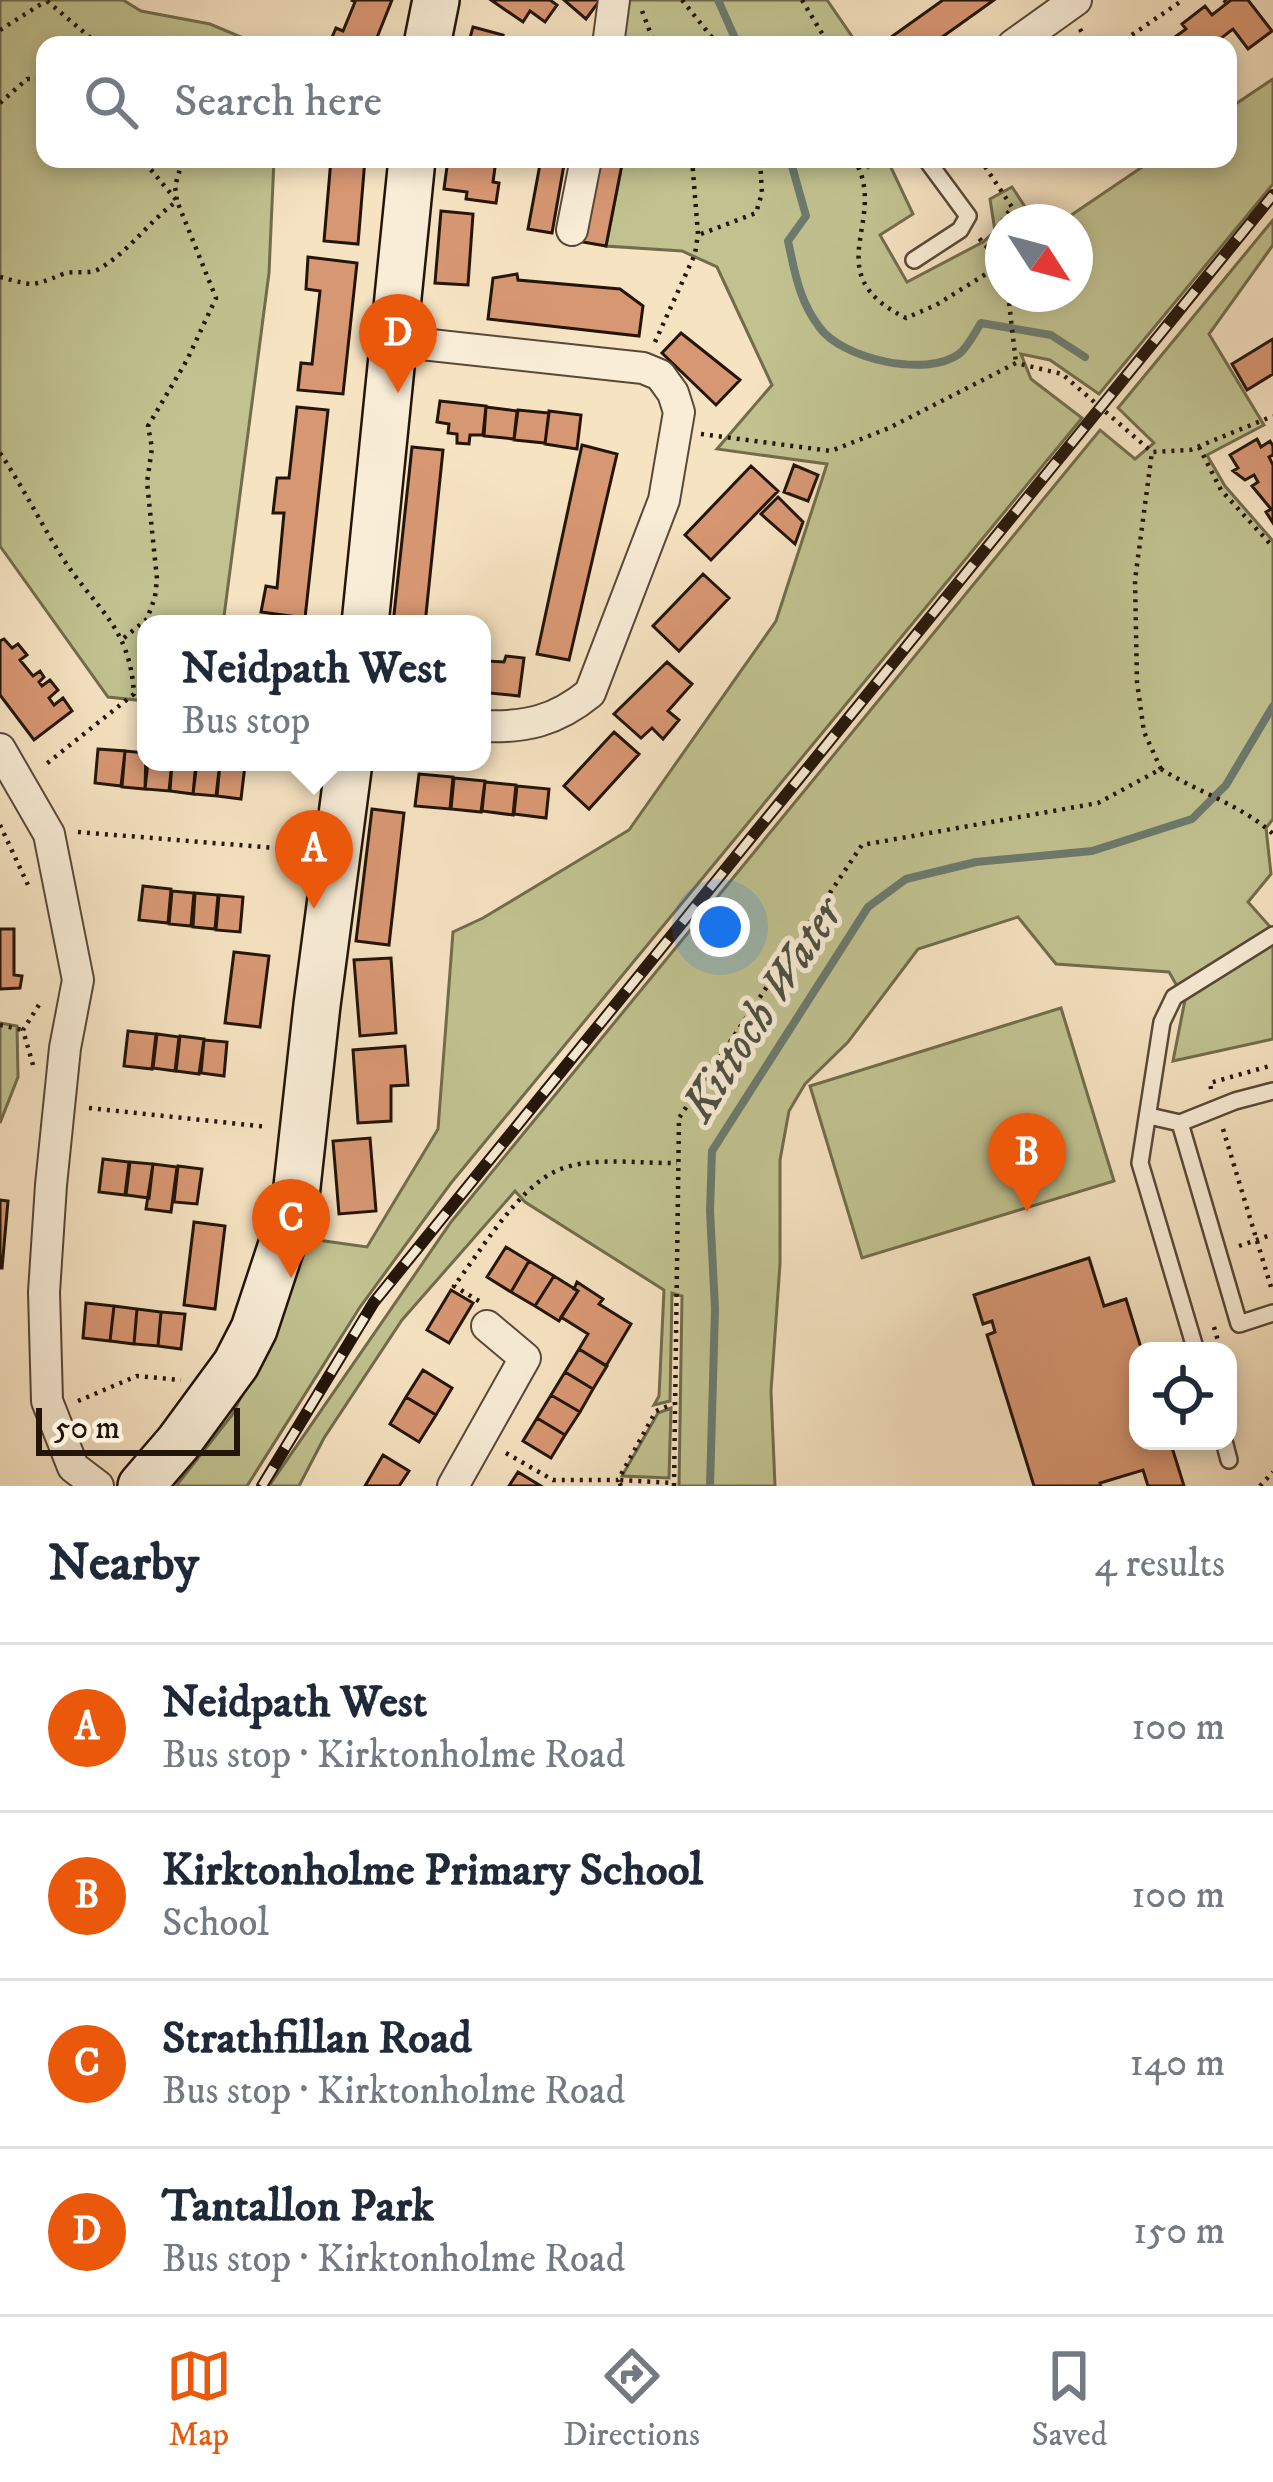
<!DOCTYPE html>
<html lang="en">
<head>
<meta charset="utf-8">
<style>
  :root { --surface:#fff; --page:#f2f2f3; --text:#1f2937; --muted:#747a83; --line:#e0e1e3; --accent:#ea580c }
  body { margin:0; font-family:"IM FELL DW Pica",serif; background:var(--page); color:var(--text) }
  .controls { position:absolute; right:36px; bottom:36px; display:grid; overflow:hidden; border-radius:24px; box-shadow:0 6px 18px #0003 }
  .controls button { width:108px; height:108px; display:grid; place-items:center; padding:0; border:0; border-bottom:3px solid var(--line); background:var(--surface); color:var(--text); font:60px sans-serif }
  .compass { position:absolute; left:985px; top:204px; width:108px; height:108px; border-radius:50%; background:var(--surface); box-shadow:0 6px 18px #0003; rotate:126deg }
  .scale { position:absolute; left:36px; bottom:30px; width:204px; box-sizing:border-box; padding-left:12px; border:6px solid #231509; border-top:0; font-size:33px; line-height:42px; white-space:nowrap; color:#231509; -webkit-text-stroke:9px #f9edd7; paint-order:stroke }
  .you { position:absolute; left:720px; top:927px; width:42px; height:42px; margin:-30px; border:9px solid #fff; border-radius:50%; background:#1a73e8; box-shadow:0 0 0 18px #1a73e833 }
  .badge { display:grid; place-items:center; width:78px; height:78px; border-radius:50%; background:var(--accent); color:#fff; font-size:39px; font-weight:700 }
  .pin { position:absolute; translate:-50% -99px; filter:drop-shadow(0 3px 6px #0008) }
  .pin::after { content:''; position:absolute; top:63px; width:42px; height:36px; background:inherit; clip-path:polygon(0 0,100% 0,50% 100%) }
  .popup { position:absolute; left:137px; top:615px; width:354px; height:156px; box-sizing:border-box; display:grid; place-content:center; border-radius:24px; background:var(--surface); filter:drop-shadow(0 3px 9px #0005); font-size:39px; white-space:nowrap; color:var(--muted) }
  .popup b { font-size:45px; color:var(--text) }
  .popup::after { content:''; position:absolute; left:50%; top:100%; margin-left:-24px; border:24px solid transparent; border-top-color:var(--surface) }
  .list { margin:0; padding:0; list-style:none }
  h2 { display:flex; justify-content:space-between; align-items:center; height:156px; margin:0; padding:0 48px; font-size:51px }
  h2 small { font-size:39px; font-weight:400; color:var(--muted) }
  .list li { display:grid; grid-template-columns:78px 1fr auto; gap:36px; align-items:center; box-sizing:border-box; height:168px; padding:0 48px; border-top:3px solid var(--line) }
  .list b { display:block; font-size:45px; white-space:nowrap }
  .list p { margin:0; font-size:39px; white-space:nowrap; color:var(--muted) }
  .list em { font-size:39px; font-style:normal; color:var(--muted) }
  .icon { flex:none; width:66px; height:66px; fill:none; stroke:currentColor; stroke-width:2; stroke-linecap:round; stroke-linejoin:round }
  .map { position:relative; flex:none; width:1273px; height:1486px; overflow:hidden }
  .search { position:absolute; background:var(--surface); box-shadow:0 6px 18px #0003; left:36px; right:36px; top:36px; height:132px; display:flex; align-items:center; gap:30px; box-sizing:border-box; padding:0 42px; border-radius:24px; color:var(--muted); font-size:45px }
  .sheet { height:828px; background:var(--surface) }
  nav { display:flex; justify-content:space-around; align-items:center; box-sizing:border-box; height:168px; border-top:3px solid var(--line); background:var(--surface); font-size:33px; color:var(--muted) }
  nav a { display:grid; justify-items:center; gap:6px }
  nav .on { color:var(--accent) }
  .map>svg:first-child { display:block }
  .green { fill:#c1c290; stroke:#726c4c; stroke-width:3 }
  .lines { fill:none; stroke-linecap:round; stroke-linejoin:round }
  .stream { stroke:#6c7a6e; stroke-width:8 }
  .building { fill:#d89773; stroke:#231509; stroke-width:3 }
  .lane-casing { stroke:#584837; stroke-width:20 }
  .street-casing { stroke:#584837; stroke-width:34 }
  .secondary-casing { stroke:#231509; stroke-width:50 }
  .path { stroke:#231509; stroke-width:4.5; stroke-dasharray:3 6; stroke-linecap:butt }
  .lane { stroke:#f9edd7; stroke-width:15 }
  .street { stroke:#f9edd7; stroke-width:30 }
  .secondary { stroke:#f9edd7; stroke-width:45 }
  .rail-casing { stroke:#231509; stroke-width:12 }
  .rail { stroke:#f9edd7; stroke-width:8; stroke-dasharray:22; stroke-linecap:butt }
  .labels { text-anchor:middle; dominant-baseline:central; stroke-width:10; stroke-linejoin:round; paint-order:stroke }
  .water-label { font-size:48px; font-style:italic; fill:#4e5044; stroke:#f9edd7 }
</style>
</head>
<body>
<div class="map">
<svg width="1273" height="1486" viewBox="0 0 1273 1486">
  <rect width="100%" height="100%" fill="#f6e3c2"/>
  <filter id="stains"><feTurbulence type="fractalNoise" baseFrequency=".00167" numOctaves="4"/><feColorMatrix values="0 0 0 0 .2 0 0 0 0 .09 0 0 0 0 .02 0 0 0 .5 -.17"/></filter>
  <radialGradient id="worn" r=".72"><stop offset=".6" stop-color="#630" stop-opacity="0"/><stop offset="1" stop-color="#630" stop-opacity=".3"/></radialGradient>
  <path class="green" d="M0,0h123l18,11 69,13 50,21h-215v114h229l-5,114 -46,351h-77v77l-38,-4 -108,-151z
    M621,0h206l31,45h-246z
    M1273,79v105l-174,210 -49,-34 -29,-6 10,25 51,39 -631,765 -91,124 -113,179h-71l56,-71 19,-38 52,-139 64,9 71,-118 15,-197 30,-14 146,-88 147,-209 51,-157 -110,-15 55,-64 -55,-118 -35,-16 -76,-5 17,-87h238l7,9 12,-9h7l26,55 -33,21 27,47 76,-40 12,-11 -5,-32 22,-12 23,35h-32v72h72v-72h-14l93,-63h74v-50z
    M1273,220v25l-64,89 55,91 -57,30 18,31 48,55v278l-7,9 5,46 -23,28 25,28v109l-100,22 12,-61 -16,-28 -113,-8 -38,-47 -100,32 -70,93 -43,42 -16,27 -9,49v104l-9,127 4,95h-96l3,-190 -10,-3 -2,108 -16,4 5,-9 5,-106 -139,-88 -10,-11 -113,129 -78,118 -25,48h-30l182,-264 649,-792 35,29 19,-16 -36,-35z
    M1061,1008l53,173 -252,77 -52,-172z
    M0,1023l17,3 1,51 -18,46z
    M671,1408l-2,70 -47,-2 36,-63z"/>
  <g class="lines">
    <path class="stream" d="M718,0l20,45
      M790,159l16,57 -18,25c7,32 11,60 32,87 23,31 106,50 139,26 9,-7 16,-22 22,-31l70,12 34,22
      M710,1486l5,-177 -5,-98 2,-60 156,-244 38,-28 70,-17 116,-11 100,-32 34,-34 47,-79"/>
  </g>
  <path class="building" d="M351,0h41l-18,45 -44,-3 6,-14 7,3 12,-29z
    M491,0h59l7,5 -12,17 -15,-11 -7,11z
    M564,0h36l-14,19z
    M943,0h51l-63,45h-51z
    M1231,0h17l24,31 -24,18 -15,-20 -21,16h-48l22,-16 -4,-5 23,-18 7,9z
    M473,27l30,8 -3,10h-32z
    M331,159h34l-7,85 -34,-3z
    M448,159h55l-7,1 -3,22 6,1 -3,20 -30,-4 1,-7 -23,-3z
    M541,159h24l-13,74 -24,-4z
    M599,159h24l-17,87 -23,-4z
    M441,211l32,3 -5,71 -33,-2z
    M308,257l49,6 -14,131 -45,-4 3,-27 11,1 8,-73 -14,-2z
    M517,274l1,6 102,9 23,17 -4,30 -151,-17 5,-41z
    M681,333l59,47 -24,25 -54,-52z
    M1273,339v35l-26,16 -15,-26z
    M440,401l46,5 -3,29h-13l-1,9 -12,-1v-9l-9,-1 1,-9 -12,-2z
    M297,407l31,3 -23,208 -44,-6 5,-26 11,2 7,-75h-11l4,-35h12z
    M486,407l31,4 -3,28 -30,-3z
    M518,410l31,3 -4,30 -31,-3z
    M549,411l32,4 -4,34 -32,-5z
    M1257,439l4,8 9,-6 3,5v9l-4,2 4,8v58l-7,-11 5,-3 -19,-23 6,-4 -4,-7 -9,5 -12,-9 5,-3 -8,-13z
    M582,445l35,9 -48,206 -32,-6z
    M412,447l31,3 -18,174h-32z
    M794,465l24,10 -10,26 -24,-9z
    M751,466l27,25 -67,69 -26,-25z
    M778,497l25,25 -8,22 -34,-30z
    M703,574l26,24 -50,53 -26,-25z
    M4,639l8,9 6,-4 9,11 -7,5 13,16 7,-5 4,6 -5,5 3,4 8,-6 8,10 -9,8 5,7 9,-7 9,13 -38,29 -34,-45v-54z
    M506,656l18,2 -5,38 -29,-3 -2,5 -6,-1v-33l5,-3 17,1z
    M667,662l25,22 -24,27 11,9 -16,19 -11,-11 -11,10 -27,-24z
    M614,732l25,22 -50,55 -25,-23z
    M98,749l27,2 -4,35 -26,-3z
    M125,751l21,2 -1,36 -23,-2z
    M148,762h24l-3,29 -24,-2z
    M172,762h24l-3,32 -23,-3z
    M197,762h23l-4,34 -23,-2z
    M220,763l25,2 -4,34 -24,-3z
    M419,774l34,3 -3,32 -35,-3z
    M454,778l31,3 -4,31 -30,-3z
    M485,782l31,3 -3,30 -31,-4z
    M517,786l32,3 -3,29 -32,-4z
    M372,809l32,4 -15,132 -33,-4z
    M143,886l28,3 -3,34 -29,-3z
    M172,891l22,2 -3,33 -22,-2z
    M195,893l23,2 -3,34 -22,-2z
    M219,895l24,2 -3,35 -24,-2z
    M0,929h14v46l8,1 -2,12 -20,1z
    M234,952l35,4 -9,71 -35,-4z
    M391,958l5,75 -36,3 -6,-76z
    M128,1031l28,3 -4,35 -28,-3z
    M157,1034l22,3 -4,34 -22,-3z
    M180,1036l24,3 -5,35 -23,-3z
    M204,1040l23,2 -3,34 -23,-3z
    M405,1046l3,39 -17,1v35l-33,2 -5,-73z
    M370,1138l6,73 -37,3 -6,-73z
    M103,1159l26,3 -4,33 -26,-3z
    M130,1162l23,2 -4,34 -23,-3z
    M153,1164l24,3 -6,45 -25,-3z
    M178,1166l24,3 -5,35 -23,-2z
    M0,1200l8,1 -6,67h-2z
    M194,1222l31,4 -10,83 -31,-4z
    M506,1247l23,14 -18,31 -24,-15z
    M1089,1258l15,48 22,-7 16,52h-4v90h32l14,45h-36l-5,-16 -43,13 1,3h-67l-47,-151 8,-3 -3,-11 -9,3 -9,-29z
    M529,1261l25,15 -19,30 -24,-14z
    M554,1276l24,15 -19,30 -24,-15z
    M577,1282l26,17 -4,5 32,20 -25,42 -27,-17 9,-15 -27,-17 17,-26 -4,-2z
    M451,1290l22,13 -24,40 -22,-13z
    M86,1303l28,3 -4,35 -27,-3z
    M114,1306l23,3 -3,35 -24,-3z
    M137,1309l24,3 -3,34 -24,-2z
    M161,1312l24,2 -4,35 -23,-3z
    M579,1349l28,17 -14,23 -28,-17z
    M423,1370l29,18 -16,27 -30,-18z
    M565,1372l28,17 -13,23 -29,-17z
    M551,1395l29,17 -15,23 -28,-17z
    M406,1397l30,18 -17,27 -29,-18z
    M537,1418l28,17 -14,23 -28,-17z
    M383,1455l26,16 -10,15h-34z
    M518,1472l23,14h-32z"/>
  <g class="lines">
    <g class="lane-casing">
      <path id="lane" d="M914,260l46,-30 8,-14 -42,-57
        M1149,1116l31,7 55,-22 38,-10
        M1180,1123l59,201 34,-11
        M1196,1351l-56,-188 22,-141 12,-25 99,-62
        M1224,1441l5,19"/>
    </g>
    <g class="street-casing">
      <path id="street" d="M608,45l6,-45
        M1013,45l63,-45
        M572,230l14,-71
        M394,341l249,27 17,7 13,18 6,19 -15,88 -74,193c-34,28 -65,35 -108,33
        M0,749l49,85 29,146 -13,68 -14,137 -7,107 3,109 26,66 25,19
        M453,1486l72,-128 -38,-32"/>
    </g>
    <g class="secondary-casing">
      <path id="secondary" d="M427,45l9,-45
        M365,624l47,-465
        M141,1486l37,-43 58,-79 18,-35 41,-124 22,-200 32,-243"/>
    </g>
    <path class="path" d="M682,0l36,45
      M802,0l27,45
      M1224,0l2,2
      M47,1l52,44
      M642,11l13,34
      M1080,29l9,16
      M0,30l46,-29
      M1117,45l66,-45
      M0,103l27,-24h18
      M854,159c37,61 -40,114 52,159l30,-13 66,-41 -23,-26
      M980,159l32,48 -13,19 4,43
      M701,234l55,-21 6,-20 -2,-34
      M0,277c34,9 31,10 63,-3 12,-4 26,1 36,-5 32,-19 49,-47 78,-68l-2,-15 8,-27
      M1008,294l8,69
      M655,342l40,-88 3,-20 -6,-75
      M701,434l130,17 58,-23 127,-65 46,11 90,78 38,-2 83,-34
      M1199,447l22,43 52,57
      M0,453c23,34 40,69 62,104 33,52 68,68 72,137l-89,71
      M124,638l23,-19 8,-22 2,-18 -10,-97 5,-34 -4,-22 39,-66 29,-62 -39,-97 -35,-42
      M1161,769c36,23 81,36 112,65
      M0,825l28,60
      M78,832l222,18
      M0,1025l23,5
      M33,1065l-10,-35 19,-30
      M1211,1089l-1,-6 63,-18
      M89,1108l179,19
      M1223,1129l48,158
      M1239,1246l34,-12
      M479,1301l-25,-15c26,-34 62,-95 100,-114 34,-17 86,-8 123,-9
      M1214,1327l7,24
      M78,1401l59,-25 44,4
      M506,1453l47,27h65l38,-69 17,-7
      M621,1486l-3,-6 56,3
      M674,1486l5,-368 183,-273 236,-42 63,-34 -17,-37 -7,-50 -2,-102 17,-128
      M1260,1486l13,-14"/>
    <use href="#lane" class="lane"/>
    <use href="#street" class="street"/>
    <use href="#secondary" class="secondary"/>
    <g class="rail-casing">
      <path id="rail" d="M262,1486l112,-184 899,-1107"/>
    </g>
    <use href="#rail" class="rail"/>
  </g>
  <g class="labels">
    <g class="water-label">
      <text transform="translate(763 1010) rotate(-57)">Kittoch Water</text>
    </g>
  </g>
  <rect width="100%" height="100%" filter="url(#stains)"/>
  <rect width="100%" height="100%" fill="url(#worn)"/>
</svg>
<div class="controls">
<button><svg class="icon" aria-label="locate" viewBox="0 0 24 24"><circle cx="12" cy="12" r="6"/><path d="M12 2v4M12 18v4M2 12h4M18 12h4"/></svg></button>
</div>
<svg class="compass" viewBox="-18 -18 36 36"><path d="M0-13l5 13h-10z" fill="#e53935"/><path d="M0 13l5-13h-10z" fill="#747a83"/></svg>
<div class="scale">50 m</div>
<div class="you"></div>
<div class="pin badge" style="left:314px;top:909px">A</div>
<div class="popup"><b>Neidpath West</b>Bus stop</div>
<div class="pin badge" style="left:1027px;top:1212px">B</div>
<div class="pin badge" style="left:291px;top:1278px">C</div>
<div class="pin badge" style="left:398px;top:393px">D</div>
<div class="search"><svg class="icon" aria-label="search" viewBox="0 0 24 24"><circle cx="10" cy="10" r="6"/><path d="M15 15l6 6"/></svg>Search here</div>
</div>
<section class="sheet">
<h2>Nearby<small>4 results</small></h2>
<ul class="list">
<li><span class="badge">A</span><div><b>Neidpath West</b><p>Bus stop · Kirktonholme Road</p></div><em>100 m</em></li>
<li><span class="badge">B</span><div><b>Kirktonholme Primary School</b><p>School</p></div><em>100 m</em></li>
<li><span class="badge">C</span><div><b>Strathfillan Road</b><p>Bus stop · Kirktonholme Road</p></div><em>140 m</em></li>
<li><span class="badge">D</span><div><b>Tantallon Park</b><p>Bus stop · Kirktonholme Road</p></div><em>150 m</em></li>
</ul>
</section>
<nav>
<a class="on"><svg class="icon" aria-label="map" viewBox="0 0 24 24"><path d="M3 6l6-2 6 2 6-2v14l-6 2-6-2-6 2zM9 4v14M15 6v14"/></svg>Map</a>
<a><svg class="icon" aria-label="directions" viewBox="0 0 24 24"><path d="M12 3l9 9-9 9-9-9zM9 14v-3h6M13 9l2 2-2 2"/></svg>Directions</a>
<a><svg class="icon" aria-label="saved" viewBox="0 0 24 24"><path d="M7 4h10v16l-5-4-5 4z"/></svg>Saved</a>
</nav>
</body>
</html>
